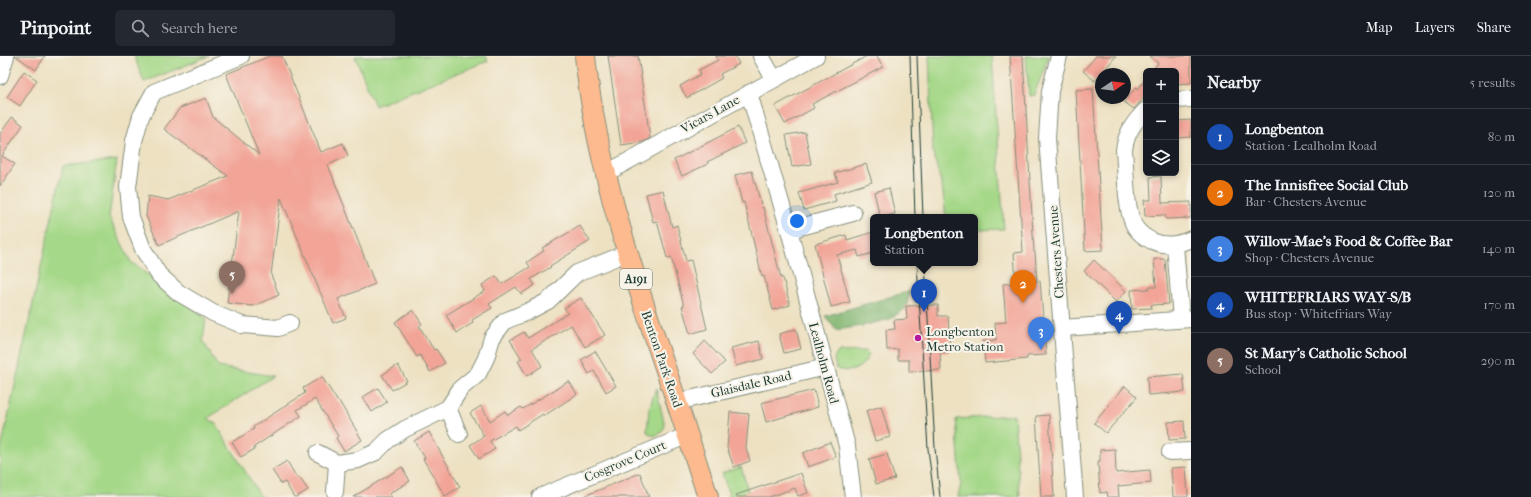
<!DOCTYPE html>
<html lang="en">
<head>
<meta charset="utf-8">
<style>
  :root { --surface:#171b24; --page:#242831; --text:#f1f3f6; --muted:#9ea1a6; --line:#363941; --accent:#0f766e }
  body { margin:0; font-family:"IM FELL French Canon",serif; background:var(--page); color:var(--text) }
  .controls { position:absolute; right:12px; top:12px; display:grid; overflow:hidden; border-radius:6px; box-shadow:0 2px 6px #0003 }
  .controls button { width:36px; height:36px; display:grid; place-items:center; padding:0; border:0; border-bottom:1px solid var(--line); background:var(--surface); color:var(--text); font:20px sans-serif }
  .compass { position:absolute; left:1095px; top:12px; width:36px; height:36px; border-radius:50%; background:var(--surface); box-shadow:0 2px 6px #0003; rotate:77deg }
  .you { position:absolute; left:797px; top:165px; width:14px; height:14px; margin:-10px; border:3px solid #fff; border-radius:50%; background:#1a73e8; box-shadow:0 0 0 6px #1a73e833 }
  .badge { display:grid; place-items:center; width:26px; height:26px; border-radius:50%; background:var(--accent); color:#fff; font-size:13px; font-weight:700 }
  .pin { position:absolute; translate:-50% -33px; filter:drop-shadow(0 1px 2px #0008) }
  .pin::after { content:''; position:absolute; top:21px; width:14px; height:12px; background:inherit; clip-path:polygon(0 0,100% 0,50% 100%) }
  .popup { position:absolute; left:870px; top:158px; width:108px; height:52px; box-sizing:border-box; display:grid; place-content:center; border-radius:6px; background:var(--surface); filter:drop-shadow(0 1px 3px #0005); font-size:13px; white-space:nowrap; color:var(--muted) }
  .popup b { font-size:15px; color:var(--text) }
  .popup::after { content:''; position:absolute; left:50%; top:100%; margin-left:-8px; border:8px solid transparent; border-top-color:var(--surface) }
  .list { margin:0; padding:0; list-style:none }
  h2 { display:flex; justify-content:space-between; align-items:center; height:52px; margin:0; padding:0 16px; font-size:17px }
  h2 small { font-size:13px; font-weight:400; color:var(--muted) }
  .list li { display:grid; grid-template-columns:26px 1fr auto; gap:12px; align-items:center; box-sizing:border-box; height:56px; padding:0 16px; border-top:1px solid var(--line) }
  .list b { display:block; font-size:15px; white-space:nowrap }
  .list p { margin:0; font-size:13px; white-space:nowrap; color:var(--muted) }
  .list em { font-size:13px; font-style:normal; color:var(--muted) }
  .icon { flex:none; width:22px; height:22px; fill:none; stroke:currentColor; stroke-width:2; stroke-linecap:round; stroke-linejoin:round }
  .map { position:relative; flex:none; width:1191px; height:441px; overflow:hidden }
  header { display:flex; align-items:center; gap:24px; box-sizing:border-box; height:56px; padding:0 20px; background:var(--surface); border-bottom:1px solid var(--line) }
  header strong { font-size:19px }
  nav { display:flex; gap:22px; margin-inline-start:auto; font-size:14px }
  .search { width:280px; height:36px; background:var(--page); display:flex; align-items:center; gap:10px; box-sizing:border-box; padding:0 14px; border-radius:6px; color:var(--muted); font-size:15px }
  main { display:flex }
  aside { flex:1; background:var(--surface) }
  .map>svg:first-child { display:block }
  .green { fill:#a5d888; stroke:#628a5e }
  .forest { fill:#84b874; stroke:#527a54 }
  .building { fill:#f2a497 }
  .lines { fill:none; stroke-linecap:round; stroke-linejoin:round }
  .minor-casing { stroke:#868f7b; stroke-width:18 }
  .major-casing { stroke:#868f7b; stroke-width:22 }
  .minor { stroke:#fff; stroke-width:16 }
  .major { stroke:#fcba8e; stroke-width:20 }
  .tram { stroke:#1f3d34; stroke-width:1 }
  .poi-dot { fill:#b5179e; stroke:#f7f3e8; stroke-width:1.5 }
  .labels { text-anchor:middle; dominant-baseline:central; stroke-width:4; stroke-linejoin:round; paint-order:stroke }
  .shield { fill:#f7f3e8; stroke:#60746a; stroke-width:1 }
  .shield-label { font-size:12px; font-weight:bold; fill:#1f3d34 }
  .street-label { font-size:13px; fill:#1f3d34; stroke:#f7f3e8 }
  .poi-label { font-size:13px; fill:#1f3d34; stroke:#f7f3e8; text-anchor:start }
</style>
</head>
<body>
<header>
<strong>Pinpoint</strong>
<div class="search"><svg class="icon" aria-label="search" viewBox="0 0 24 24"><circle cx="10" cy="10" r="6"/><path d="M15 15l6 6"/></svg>Search here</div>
<nav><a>Map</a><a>Layers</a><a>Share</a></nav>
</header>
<main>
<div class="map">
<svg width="1191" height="441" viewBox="0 0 1191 441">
  <rect width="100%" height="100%" fill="#f7f3e8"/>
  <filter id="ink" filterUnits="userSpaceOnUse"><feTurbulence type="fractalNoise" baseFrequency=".025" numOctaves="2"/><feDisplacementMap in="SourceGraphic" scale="8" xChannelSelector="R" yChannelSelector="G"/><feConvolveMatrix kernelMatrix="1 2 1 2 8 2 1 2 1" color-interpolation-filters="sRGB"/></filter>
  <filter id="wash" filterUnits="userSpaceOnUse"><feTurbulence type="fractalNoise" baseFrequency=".012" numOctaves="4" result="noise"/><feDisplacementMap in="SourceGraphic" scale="16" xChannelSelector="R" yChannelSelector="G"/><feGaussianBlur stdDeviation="0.9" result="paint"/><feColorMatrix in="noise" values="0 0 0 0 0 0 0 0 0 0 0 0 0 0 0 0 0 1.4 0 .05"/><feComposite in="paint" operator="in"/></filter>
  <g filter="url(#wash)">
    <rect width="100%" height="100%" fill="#ede1c2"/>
    <path class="green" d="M134,0h75l-65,26z
      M355,0h131l2,5 -113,45z
      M929,0h63l12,173 -29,1v-13h-29l-4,-31 -9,-33z
      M1026,0h23l-15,39 -5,1z
      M117,104l-8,57 22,45 75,56 -3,23 15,26 55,9 -65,42 8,6 45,73h-261v-43l63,-288z
      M866,295l3,3c-5,14 -19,21 -33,14l-2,-10 4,-6z
      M656,332l9,38 -4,7 -7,3 -7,-4 2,-23z
      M1014,359l6,82h-62l3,-13 -5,-65z
      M741,411l9,30h-20l-8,-24z"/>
    <path class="forest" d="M910,235l-4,17 -16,11 -28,7 -26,4 -11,-14z"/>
    <g id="blocks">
      <path class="building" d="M16,0h29l-9,14z
        M270,0h12l39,96 22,-9 5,13 -20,9 47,119 -37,15 8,19 -13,5 -52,-125 -10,77 8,20 -26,11 -26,-3 12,-92 -80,34 -13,-29 2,-20 20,4 60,-24 -64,-47 16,-21 26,-10 7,19 46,38 -33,-81z
        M608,0h30l12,82 -7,4 -22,3z
        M716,0h19l4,8 -19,10 2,4 -35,20 -7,-12 21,-12 -2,-4 19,-10z
        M867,0h10l6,11 -71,37 2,4 -29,16 -10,-18z
        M1010,0h13l11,196h1l2,30 3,-1 6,74 -19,1v3l-42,4 -2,-22 13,-1 -1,-17 11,-1 -3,-38 13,-1 -2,-30 9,-1z
        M1096,0h20l-21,25 -12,-10z
        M1150,0h41v27l-14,1 -1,-13h-24l6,-8z
        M24,15l13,9 -17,26 -13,-9z
        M1146,22v17l-12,14 -10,-7 12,-15 2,2z
        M1093,33l10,161 -18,1 -9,-161z
        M12,61l11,8 -21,31 13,8 -15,22v-52z
        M1191,64v17l-15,1v-17z
        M738,71l7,16 -38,19 1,2 -26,12 -8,-16z
        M805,76l6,32 -19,3 -6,-32z
        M866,108l6,18 -38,12 2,7 -32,9 -5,-17 39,-11 -3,-9z
        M752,115l10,37 1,-1 18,71h2l7,27 -17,5 -9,-34 -2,1 -18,-75 -2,1 -7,-28z
        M1161,120l1,27 29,-1v16l-25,1 -1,-4 -20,1 -1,-16h7l-1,-23z
        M889,132l6,26 -15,3 -6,-25z
        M663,134l9,37 5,-2 9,36 5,-1 16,69 -17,5 -8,-28h2l-13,-49 -4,1 -10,-37 -4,1 -7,-28z
        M580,170l10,15 -40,25 1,1 -20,12 4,6 -14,9 -5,-7 -27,17 3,4 -20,12 1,3 -16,10 -11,-18 39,-24 -3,-6 14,-9 6,8 28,-17 -3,-5 17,-11 -2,-3z
        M873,176v21l-14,4 -2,-7 -20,5 13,47 -19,5 -16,-63 31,-9 1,5z
        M1154,203h11l4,45 -18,1 1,3 -20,1 -1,-19 18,-1v-2h7z
        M1094,204l32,31 -10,11 -32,-31z
        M581,242l24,37 -20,12 -14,-22 -39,24 10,17 -15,10 -9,-15 4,-2 -12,-19 14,-8 4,6 40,-25 -4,-5z
        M938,249v11h10l2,36 -10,1 1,17 -32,2v-12h-11v-11l-11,1 -1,-20 9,-1 -1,-9 13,-1 -1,-13z
        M413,254l9,14 -3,2 15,24 2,-1 9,14 -15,9 -10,-17 -3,2 -22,-35z
        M796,273l5,20 -17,4 -5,-19z
        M705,285l20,21 -13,12 -19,-20z
        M759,285l4,18 -27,7 -5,-18z
        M595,295l21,35 -10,6 -12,-21 -5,3 -8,-14z
        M398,309l9,16 -15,9 -10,-15z
        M1183,318l2,18 -37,3 -1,-18z
        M322,321l16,25 1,-1 23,39 -18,11 -8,-13 2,-2 -23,-37 -18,11 4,6 -47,31 1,2 -14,8 -9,-15 22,-13 -1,-2 52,-34 -2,-5z
        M569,325l8,13 -33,22 -1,-2 -25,16 -2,-4 -26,15 5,8 -16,10 -9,-14 14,-9 -14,-23 11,-7 9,15 15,-10 3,4 13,-8 2,2z
        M1125,330l12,11 -31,36 -12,-10z
        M378,332l9,14 -15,10 -9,-15z
        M814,334l4,17 -52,15 -5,-19z
        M881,350l9,31 -15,4 -9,-30z
        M730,356l19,2 -3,34 4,13 -16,6 -7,-19z
        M1049,359l5,82h-13l-5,-81z
        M1184,365l1,18 -16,1 -1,-18z
        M429,376l31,55 -15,9 -22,-37 2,-1 -11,-17z
        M830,386l6,15 -28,10 -5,-14z
        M1115,393l1,24 34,-3 1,13 -33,3 1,11h-11l-1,-5 -7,1 -2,-32h2v-11z
        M887,398l8,25 -19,5 -7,-25z
        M287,405l10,17 2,-1 9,13 -12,7h-2l-9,-15 -4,2 -9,-14z
        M402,411l8,14 -21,13 3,3h-39z
        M1186,411l2,30h-15l-2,-29z
        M640,417l9,24h-67z
        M801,417l7,20 -10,3 -3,-8 -26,9h-32l-1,-2z"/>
    </g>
  </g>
  <g filter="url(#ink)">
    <use href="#blocks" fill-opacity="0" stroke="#868f7b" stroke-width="1"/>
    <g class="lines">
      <g class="minor-casing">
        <path id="minor" d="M241,0l-87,36 -13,24 -7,25 -6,46 3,30 12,32 16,26 20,18 34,20 29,12 36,3 12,-5
          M761,0l13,23
          M1059,0l-9,35 -3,47 28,359
          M0,20l6,-20
          M749,37l40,137 58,216 6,51
          M1176,44l15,-1
          M1146,54c-12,12 -20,23 -22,40 2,21 1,61 11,77 4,6 11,11 17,14 14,6 25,4 39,-2
          M605,118l211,-118
          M789,174l64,-17
          M1175,189l6,74
          M1062,272l129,-9
          M677,346l149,-35
          M448,352l11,26
          M1170,396l21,-1
          M318,397l19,10 21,-3 18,-8 12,-12 17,-11 43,-21 13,-20 17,-14 8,-16 6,-20 13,-17 24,-10 19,-10 29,-28 50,-20
          M335,436l2,-29
          M540,441l148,-62"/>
      </g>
      <g class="major-casing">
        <path id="major" d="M585,0c10,98 40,192 71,285 18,52 35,104 52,156"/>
      </g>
      <use href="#minor" class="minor"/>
      <use href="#major" class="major"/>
      <path class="tram" d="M910,0l5,161
        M917,0l6,161
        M917,207l11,186 6,48
        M925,207l10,185 5,49"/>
    </g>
  </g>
  <circle class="poi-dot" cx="918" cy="282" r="4"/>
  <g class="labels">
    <rect class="shield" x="620" y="213" width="32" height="20" rx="3"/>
    <g class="shield-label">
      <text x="636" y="223">A191</text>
    </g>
    <g class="street-label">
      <text transform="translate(710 58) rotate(-29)">Vicars Lane</text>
      <text transform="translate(1056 196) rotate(-94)">Chesters Avenue</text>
      <text transform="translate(662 303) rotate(71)">Benton Park Road</text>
      <text transform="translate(824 307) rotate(75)">Lealholm Road</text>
      <text transform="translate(751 328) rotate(-13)">Glaisdale Road</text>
      <text transform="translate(625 405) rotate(-23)">Cosgrove Court</text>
    </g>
    <g class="poi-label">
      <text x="926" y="275">Longbenton<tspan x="926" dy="15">Metro Station</tspan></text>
    </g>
  </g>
</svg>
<div class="controls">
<button>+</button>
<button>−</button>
<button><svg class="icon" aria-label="layers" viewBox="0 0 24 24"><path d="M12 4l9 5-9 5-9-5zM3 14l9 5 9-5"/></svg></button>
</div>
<svg class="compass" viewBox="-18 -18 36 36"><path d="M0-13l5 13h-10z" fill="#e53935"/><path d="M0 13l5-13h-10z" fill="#9ea1a6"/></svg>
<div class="you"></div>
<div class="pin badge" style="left:924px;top:256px;background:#1a4fb4">1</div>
<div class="popup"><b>Longbenton</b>Station</div>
<div class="pin badge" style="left:1023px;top:247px;background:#e8710a">2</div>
<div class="pin badge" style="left:1041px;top:294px;background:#3f7fe0">3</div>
<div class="pin badge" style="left:1119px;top:278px;background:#1a4fb4">4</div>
<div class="pin badge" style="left:232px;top:238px;background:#8d6e63">5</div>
</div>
<aside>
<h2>Nearby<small>5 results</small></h2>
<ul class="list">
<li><span class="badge" style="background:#1a4fb4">1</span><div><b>Longbenton</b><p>Station · Lealholm Road</p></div><em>80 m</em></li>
<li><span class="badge" style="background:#e8710a">2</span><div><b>The Innisfree Social Club</b><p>Bar · Chesters Avenue</p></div><em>120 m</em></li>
<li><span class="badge" style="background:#3f7fe0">3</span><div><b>Willow-Mae's Food &amp; Coffee Bar</b><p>Shop · Chesters Avenue</p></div><em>140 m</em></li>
<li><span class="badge" style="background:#1a4fb4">4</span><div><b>WHITEFRIARS WAY-S/B</b><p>Bus stop · Whitefriars Way</p></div><em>170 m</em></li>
<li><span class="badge" style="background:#8d6e63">5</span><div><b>St Mary's Catholic School</b><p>School</p></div><em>290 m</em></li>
</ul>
</aside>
</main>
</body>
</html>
